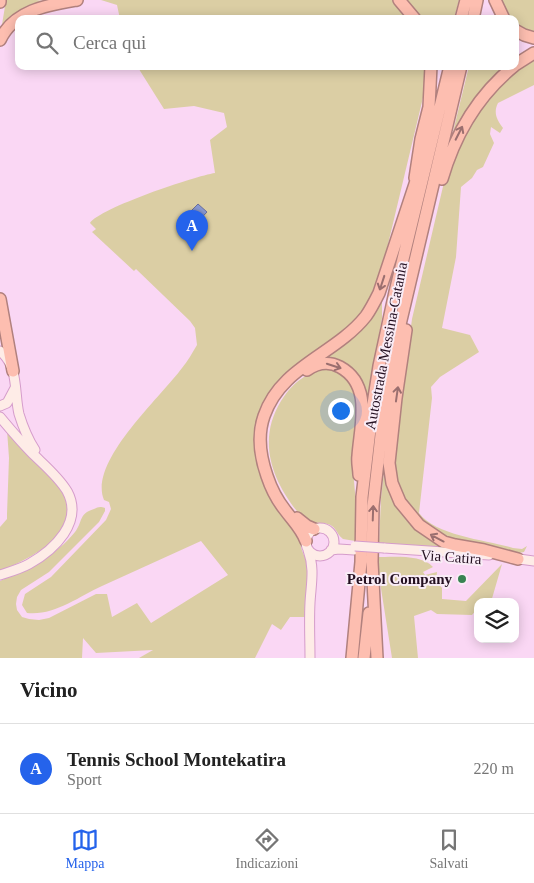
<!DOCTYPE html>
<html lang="it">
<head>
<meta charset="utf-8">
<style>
  :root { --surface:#fff; --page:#f2f2f2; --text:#222; --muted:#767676; --line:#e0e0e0; --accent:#2563eb }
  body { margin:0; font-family:Georgia,serif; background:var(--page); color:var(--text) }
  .controls { position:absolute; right:15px; bottom:15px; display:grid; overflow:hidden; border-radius:10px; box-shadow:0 2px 12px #0003 }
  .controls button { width:45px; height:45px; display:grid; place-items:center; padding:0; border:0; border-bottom:1px solid var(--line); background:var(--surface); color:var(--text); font:25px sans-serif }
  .you { position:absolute; left:340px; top:410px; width:18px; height:18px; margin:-12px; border:4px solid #fff; border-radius:50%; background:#1a73e8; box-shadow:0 0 0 8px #1a73e833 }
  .badge { display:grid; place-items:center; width:32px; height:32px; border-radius:50%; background:var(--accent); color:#fff; font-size:16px; font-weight:700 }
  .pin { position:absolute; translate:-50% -41px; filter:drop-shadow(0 1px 2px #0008) }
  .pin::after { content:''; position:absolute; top:26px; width:18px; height:15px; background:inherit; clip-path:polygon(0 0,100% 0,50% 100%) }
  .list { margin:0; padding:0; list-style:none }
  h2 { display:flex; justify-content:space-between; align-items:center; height:65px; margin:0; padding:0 20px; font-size:21px }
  h2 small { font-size:16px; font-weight:400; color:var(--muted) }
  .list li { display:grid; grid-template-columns:32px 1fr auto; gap:15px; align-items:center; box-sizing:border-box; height:90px; padding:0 20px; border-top:1px solid var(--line) }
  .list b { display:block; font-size:19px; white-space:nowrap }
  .list p { margin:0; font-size:16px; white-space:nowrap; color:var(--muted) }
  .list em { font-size:16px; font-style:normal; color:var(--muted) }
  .icon { flex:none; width:28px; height:28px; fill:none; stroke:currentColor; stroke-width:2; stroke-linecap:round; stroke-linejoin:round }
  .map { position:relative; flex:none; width:534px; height:658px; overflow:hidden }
  .search { position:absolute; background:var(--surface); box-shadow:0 2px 12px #0003; left:15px; right:15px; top:15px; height:55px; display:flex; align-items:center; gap:12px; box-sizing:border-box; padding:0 18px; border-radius:10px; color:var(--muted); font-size:19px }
  .sheet { height:155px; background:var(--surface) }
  nav { display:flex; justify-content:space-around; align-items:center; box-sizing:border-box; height:70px; border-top:1px solid var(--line); background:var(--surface); font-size:14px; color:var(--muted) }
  nav a { display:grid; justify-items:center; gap:2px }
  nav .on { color:var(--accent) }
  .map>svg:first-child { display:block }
  .green { fill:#dbcea4 }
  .water { fill:#8797d1; stroke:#696e9c }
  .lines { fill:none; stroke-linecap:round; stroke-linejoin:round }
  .secondary-casing { stroke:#d59ccb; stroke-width:11 }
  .highway-casing { stroke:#b1817e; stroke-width:14 }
  .secondary { stroke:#feece7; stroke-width:9 }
  .highway { stroke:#fdbeb0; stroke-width:11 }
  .secondary-bridge-casing { stroke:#d59ccb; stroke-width:11; stroke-linecap:butt }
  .secondary-bridge { stroke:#feece7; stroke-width:9 }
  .oneway { stroke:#9b6f6f }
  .poi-dot { fill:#378351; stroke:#f9ecf6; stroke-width:2 }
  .labels { text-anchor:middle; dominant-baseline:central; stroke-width:4; stroke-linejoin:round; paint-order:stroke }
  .street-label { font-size:15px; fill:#230f20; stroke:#f9ecf6 }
  .poi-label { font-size:15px; font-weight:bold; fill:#230f20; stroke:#f9ecf6; text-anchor:end }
</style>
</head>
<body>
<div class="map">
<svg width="534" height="658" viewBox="0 0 534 658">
  <rect width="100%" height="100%" fill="#fad7f4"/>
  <path class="green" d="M6,0h30l17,2 -52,29z
    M101,0h291l17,19h-289l-3,-14z
    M407,0h52l-5,19h-32z
    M499,0h35v34l-19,-9v-6h-6z
    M534,60v25l-36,18c-5,10 -1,17 5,25l-3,5 -9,-6 -1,7 4,9 -11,24 -6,3 -5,8 -11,9 -5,70 -14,71 28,7 9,17 -39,25 -9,10 1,11 -13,115c17,23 68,27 94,35l9,1 5,-3 -3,6 -5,1 -59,-10 -21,-7 -31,-28 -13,-32 -2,-16 19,-141 33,-141 10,-29 27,-45 30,-31z
    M137,66h289v19l-47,197 -11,26 -19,20 -62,46 -31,67 45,99c-2,11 7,19 8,30 0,15 -3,32 -4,47h-15l-9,13 -9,-6 -17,34h-116l14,-8 -57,3 -13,-15 -1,20h-82v-77c27,-12 56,-25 75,-49 8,-10 3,-18 19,-23 4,-2 6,-3 11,-1v3l-6,11 -50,50 -28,18 -4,7 -1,7 1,6 5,7 7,2 10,1 10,-2 47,-24h11l5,23 25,-14 14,20 77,-48 -27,-34c-33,15 -66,30 -99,45 -24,11 -48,30 -75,27l-5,-8 3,-11 26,-17 55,-57 5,-11 -2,-7 -5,-2c-16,-38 56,-102 78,-132 6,-7 10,-15 15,-23l-2,-17 -5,-7 -54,-52 -2,2 -42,-39 4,-3 -6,-6c10,-15 105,-47 125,-50l-5,-33 17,-13 -3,-14 -30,-7 -30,3z
    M469,66h36c-24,21 -38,47 -54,74z
    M382,297v21l-15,87 -4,-14 -41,-34z
    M330,367l16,9 9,15 2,16 -5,51 4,46 -1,37 -12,-2c-4,-3 -5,-6 -8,-10 -7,-9 -18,-4 -28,-6 -31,-34 -53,-78 -26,-122 13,-20 26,-29 49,-34z
    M7,430c15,16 51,49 58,68 15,38 -38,62 -65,73v-44l7,-8v-5l2,-56z
    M388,436c3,31 -1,75 30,94 13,8 28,13 42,20l-81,-6 2,-46z
    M376,557c17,0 46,-3 57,10l-10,5 2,3 12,-3 -1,9 6,7v11l24,2 36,-37 -11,38h-13v6l-6,7 -35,-1 -6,-4 -17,6 4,42h-26z"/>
  <path class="water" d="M198,204l9,8 -17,18 -9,-9z"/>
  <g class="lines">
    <g class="secondary-casing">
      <path id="secondary" d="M0,351c19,15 14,42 19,63 4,13 9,25 16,36
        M0,406l7,-3 8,-15
        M0,417c10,12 20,24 31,35 12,12 27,24 36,39 17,31 -13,59 -38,73 -9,5 -20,8 -29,11
        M306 542a14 14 0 1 1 28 0a14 14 0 1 1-28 0Z
        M384,548l105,7
        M308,550c7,19 3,34 2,53 -1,19 0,37 0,55
        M331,550l8,-1 15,1
        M512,558l22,3"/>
    </g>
    <g class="highway-casing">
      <path id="highway" d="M399,0l16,19
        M495,0l9,19
        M0,2v-2
        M461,19l5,-19
        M473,19l4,-19
        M515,30l9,5 10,3
        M0,40c14,-30 48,-35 77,-40
        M515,65l19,-12
        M415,178l6,-39 8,-32 2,-41
        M442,179c13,-45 35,-83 72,-113
        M0,299l13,72
        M406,330l-10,68 -7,65 3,20 8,19 19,23 25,17 11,3 29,5 34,9
        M307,370c10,-7 22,-9 33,-3 33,18 20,59 18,89 -1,6 1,13 1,19
        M297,518l10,8 7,3
        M306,541c-5,-13 -13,-20 -21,-31 -8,-10 -14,-22 -18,-34 -7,-20 -10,-40 -3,-60 17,-50 71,-61 102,-100 5,-7 9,-15 13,-23l40,-121
        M352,658l9,-96 1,-65 11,-93 6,-38 16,-74 55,-226
        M364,658l5,-45
        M377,658l-5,-96 1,-56 12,-106 13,-67 63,-267"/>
    </g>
    <use href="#secondary" class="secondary"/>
    <use href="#highway" class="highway"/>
    <g class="secondary-bridge-casing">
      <path id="secondary-bridge" d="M355,546l29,2"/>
    </g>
    <use href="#secondary-bridge" class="secondary-bridge"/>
  </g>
  <defs><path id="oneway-shaft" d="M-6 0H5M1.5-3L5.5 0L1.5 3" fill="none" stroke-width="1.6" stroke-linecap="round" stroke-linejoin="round" transform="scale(1.25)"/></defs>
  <g class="oneway">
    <use href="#oneway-shaft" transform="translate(459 133) rotate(-63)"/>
    <use href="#oneway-shaft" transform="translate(382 283) rotate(108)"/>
    <use href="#oneway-shaft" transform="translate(334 366) rotate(18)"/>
    <use href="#oneway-shaft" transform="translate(397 394) rotate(-82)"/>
    <use href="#oneway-shaft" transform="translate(373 513) rotate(-88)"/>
    <use href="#oneway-shaft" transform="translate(437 538) rotate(-152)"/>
  </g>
  <circle class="poi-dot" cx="462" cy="579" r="5"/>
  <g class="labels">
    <g class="street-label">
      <text transform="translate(386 346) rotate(-79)">Autostrada Messina-Catania</text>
      <text transform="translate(451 557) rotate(4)">Via Catira</text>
    </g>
    <g class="poi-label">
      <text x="452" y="579">Petrol Company</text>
    </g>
  </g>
</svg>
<div class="controls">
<button><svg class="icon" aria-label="layers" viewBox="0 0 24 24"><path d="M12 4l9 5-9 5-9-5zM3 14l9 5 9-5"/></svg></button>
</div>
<div class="you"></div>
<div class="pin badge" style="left:192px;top:251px">A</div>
<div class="search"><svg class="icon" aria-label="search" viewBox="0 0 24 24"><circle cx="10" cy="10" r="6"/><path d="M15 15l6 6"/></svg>Cerca qui</div>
</div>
<section class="sheet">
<h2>Vicino<small></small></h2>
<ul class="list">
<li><span class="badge">A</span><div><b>Tennis School Montekatira</b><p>Sport</p></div><em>220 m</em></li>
</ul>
</section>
<nav>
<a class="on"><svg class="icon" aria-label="map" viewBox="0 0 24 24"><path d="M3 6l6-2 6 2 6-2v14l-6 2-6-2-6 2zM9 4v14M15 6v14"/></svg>Mappa</a>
<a><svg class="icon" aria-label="directions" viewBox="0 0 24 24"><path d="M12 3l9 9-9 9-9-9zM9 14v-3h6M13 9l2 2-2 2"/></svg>Indicazioni</a>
<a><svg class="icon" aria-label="saved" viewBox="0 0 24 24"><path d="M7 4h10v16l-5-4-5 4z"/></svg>Salvati</a>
</nav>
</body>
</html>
